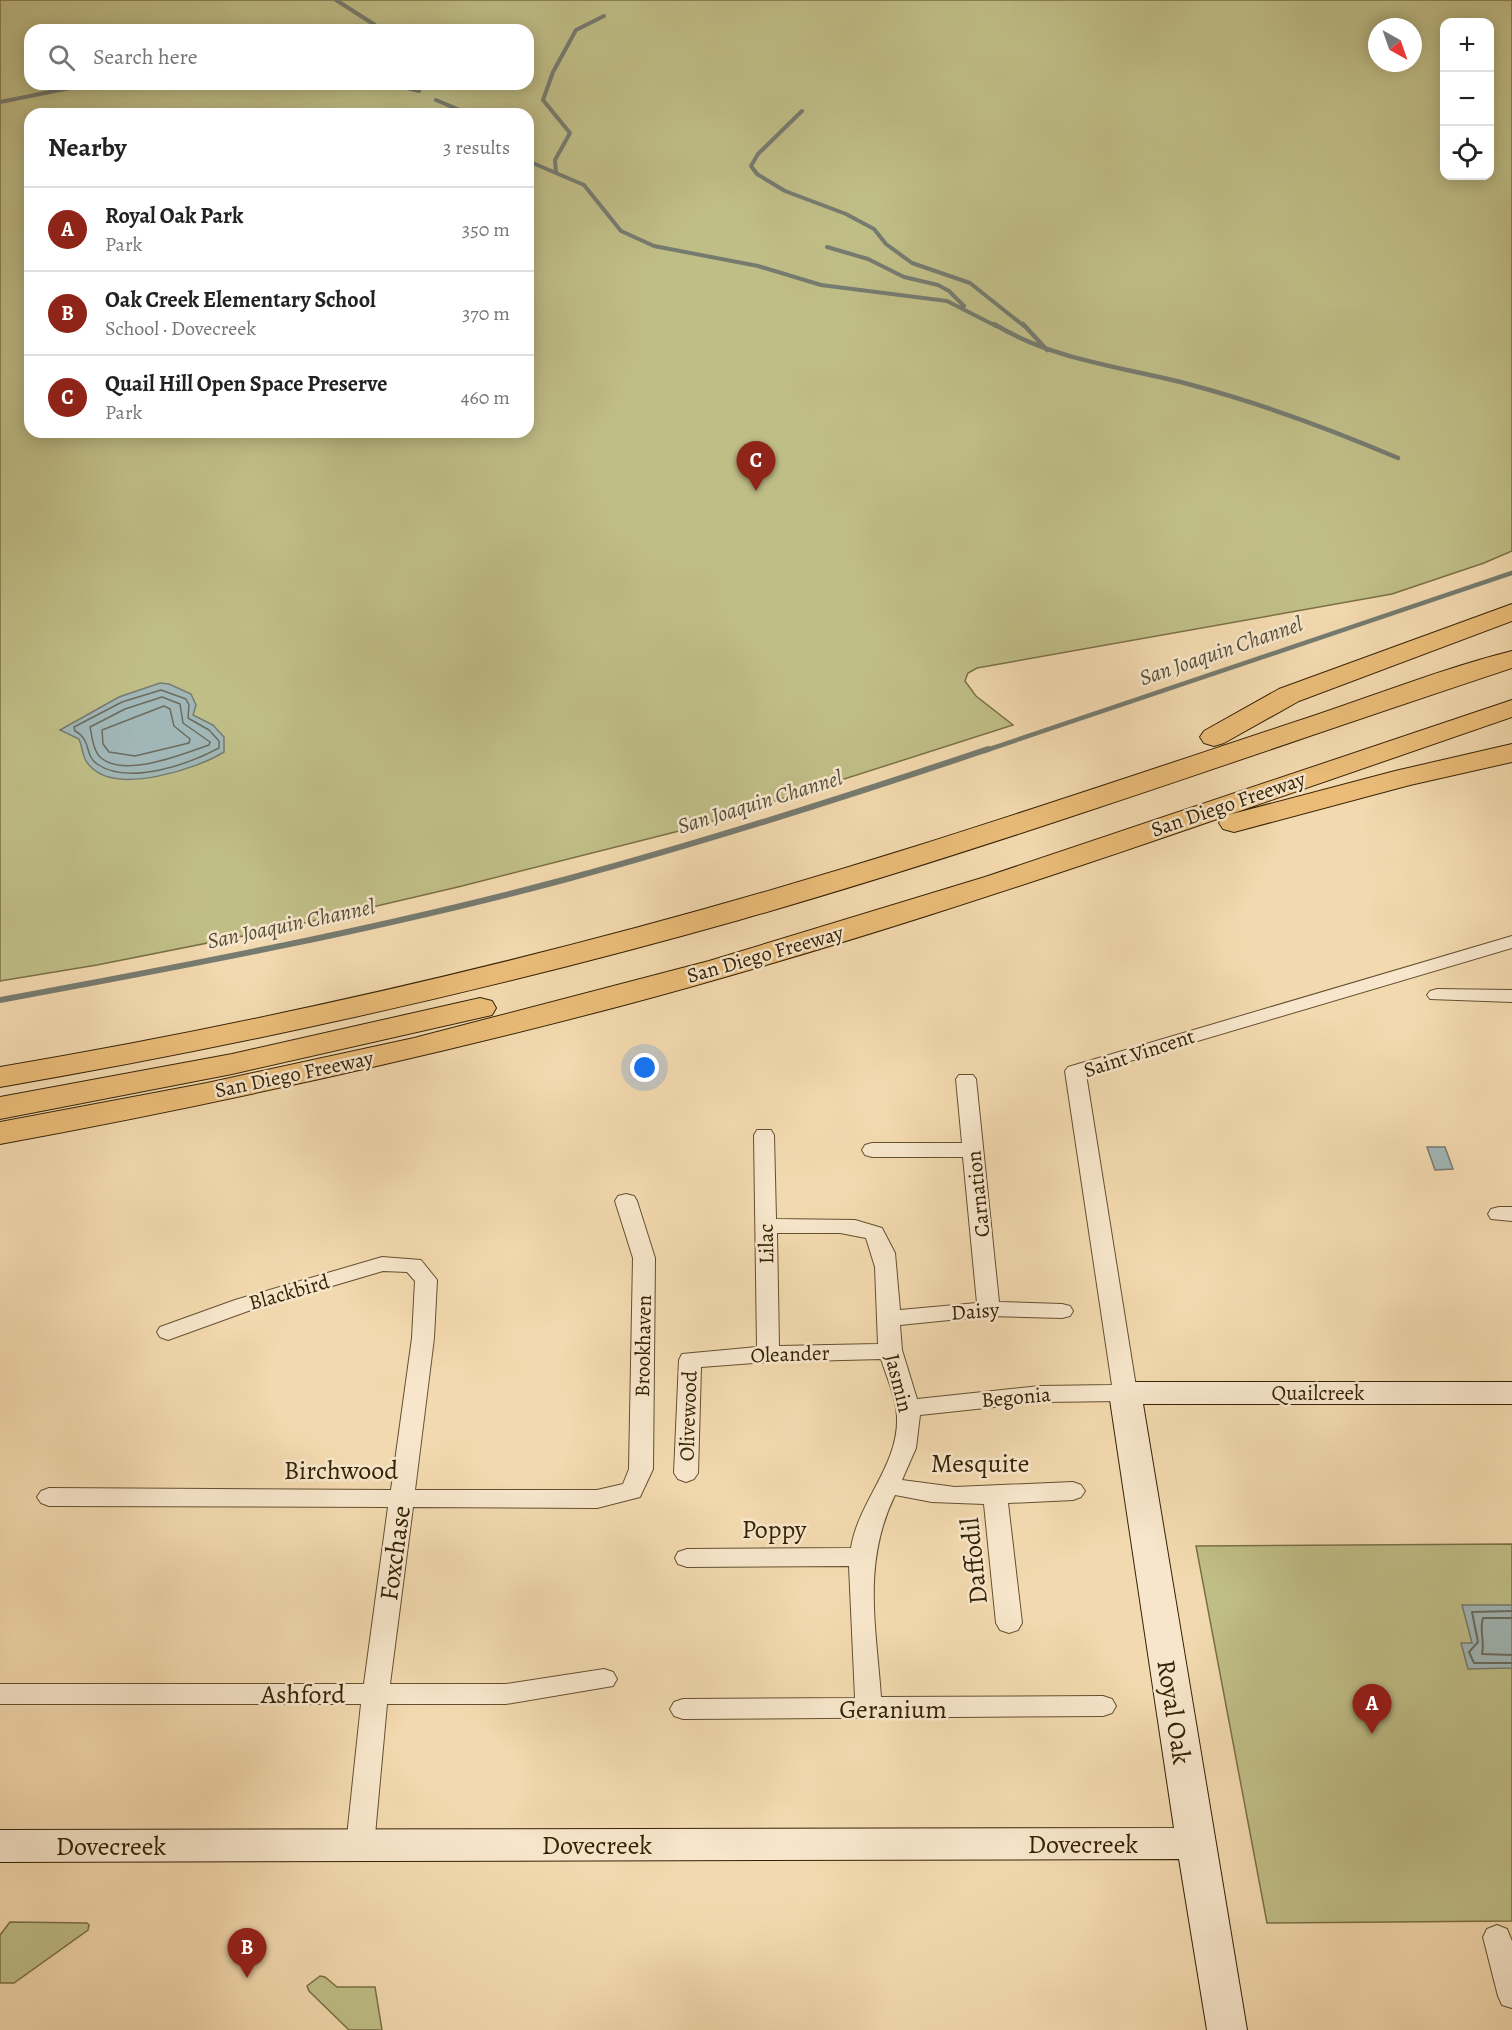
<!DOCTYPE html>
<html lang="en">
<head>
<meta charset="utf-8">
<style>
  :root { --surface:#fff; --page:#f6f6f6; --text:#222; --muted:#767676; --line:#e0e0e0; --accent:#8f2418 }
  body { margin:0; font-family:Alegreya,serif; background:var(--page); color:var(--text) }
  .controls { position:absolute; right:18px; top:18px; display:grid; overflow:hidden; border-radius:12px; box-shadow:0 3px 15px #0003 }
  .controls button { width:54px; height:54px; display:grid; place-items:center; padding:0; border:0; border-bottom:2px solid var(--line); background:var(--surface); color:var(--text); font:30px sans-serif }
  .compass { position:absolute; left:1368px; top:18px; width:54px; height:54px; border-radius:50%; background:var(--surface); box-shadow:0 3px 15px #0003; rotate:140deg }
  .you { position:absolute; left:645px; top:1068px; width:21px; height:21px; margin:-15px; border:4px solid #fff; border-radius:50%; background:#1a73e8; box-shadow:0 0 0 9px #1a73e833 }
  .badge { display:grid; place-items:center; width:39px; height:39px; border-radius:50%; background:var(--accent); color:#fff; font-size:20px; font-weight:700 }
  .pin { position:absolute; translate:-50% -50px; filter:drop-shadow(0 2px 3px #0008) }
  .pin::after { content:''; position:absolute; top:32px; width:21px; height:18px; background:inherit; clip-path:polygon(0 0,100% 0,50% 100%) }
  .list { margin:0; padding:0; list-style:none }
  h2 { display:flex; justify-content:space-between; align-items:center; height:78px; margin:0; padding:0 24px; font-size:26px }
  h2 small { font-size:20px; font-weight:400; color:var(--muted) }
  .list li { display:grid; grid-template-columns:39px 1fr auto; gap:18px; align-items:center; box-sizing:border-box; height:84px; padding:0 24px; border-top:2px solid var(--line) }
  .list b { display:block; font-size:22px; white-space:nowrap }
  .list p { margin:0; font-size:20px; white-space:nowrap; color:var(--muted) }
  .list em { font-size:20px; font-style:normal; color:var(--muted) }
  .icon { flex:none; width:33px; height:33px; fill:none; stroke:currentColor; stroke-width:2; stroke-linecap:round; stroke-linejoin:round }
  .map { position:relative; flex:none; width:1512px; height:2030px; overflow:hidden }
  .search { position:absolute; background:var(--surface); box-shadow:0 3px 15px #0003; left:24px; top:24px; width:510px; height:66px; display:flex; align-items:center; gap:15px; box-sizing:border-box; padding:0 21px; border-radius:18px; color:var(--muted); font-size:22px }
  .panel { position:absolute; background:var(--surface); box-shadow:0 3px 15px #0003; left:24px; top:108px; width:510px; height:330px; border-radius:18px }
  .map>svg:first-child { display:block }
  .green { fill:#c0be87; stroke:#7a7046; stroke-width:1.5; fill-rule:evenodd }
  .water { fill:#a1b7b7; stroke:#767b70; stroke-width:1.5 }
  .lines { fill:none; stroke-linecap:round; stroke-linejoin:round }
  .shore-far1 { stroke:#6b6c5e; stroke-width:1.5 }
  .shore { stroke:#6b6c5e; stroke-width:2 }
  .stream-far2 { stroke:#767b70; stroke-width:4 }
  .stream-far1 { stroke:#767b70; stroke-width:4.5 }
  .stream { stroke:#767b70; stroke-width:6 }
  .street-casing { stroke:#645030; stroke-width:2 }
  .secondary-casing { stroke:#352205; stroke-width:2 }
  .highway-casing { stroke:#352205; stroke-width:2 }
  .street { fill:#f7e6cb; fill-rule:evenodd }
  .secondary { fill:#f7e6cb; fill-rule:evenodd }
  .highway { fill:#eabc78; fill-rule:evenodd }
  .labels { text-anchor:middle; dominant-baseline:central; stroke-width:5; stroke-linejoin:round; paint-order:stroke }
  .street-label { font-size:21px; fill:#352205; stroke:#f7e6cb }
  .water-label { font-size:22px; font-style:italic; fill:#554f3a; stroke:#f7e6cb }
  .near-street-label { font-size:26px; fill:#352205; stroke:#f7e6cb }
</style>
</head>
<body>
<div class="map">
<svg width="1512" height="2030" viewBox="0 0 1512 2030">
  <rect width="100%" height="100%" fill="#f3d9af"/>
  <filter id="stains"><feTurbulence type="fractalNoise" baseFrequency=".00333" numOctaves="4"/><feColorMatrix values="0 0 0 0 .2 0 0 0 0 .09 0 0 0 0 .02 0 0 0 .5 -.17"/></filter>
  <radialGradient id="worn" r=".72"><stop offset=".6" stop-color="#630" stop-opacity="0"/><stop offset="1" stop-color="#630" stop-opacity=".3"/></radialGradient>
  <path class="green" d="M0,0h1512v551l-28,12 -92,31 -415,74 -9,5 -3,8 11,15 37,29 -322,103 -233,59 -180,42 -181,36 -97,16zM1444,22h46v154h-46zM1377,27h36v36h-36zM30,30h498v54h-498zM30,114h498v318h-498z
    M1512,1544v377l-245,2 -71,-377z
    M10,1922l77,1 2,2 -1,5 -74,53h-14v-48z
    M320,1976l5,1 12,10h38l7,43h-33l-40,-39 -2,-5z"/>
  <path class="water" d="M160,683l9,1 22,10 5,11 -3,10 20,10 11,12v15c-27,17 -105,42 -132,16 -11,-10 -8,-17 -13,-29l-19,-9 59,-33z
    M1427,1147h18l8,22 -18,1z
    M1462,1605h50v63l-44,1 -7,-26h11z"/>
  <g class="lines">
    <path class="shore-far1" d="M161,690l25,9 3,6 -1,13 21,12 10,11v7c-30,16 -90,38 -122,16 -13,-9 -5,-24 -22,-33l-1,-4 48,-25z
      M162,697l18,7 3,19 27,19 -1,3c-27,9 -83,33 -108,13 -8,-7 -9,-22 -11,-31l35,-18z
      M164,706l6,3 4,17 16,13 -1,4 -54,13 -26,-4 -6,-8 -1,-14z"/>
    <path class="shore" d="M1512,1611l-40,1 6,30 -9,10 5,11h38
      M1512,1618h-29c-4,11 2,24 -1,36l30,1"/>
    <path class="stream-far2" d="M336,0l39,25 2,5
      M391,84l28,7
      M436,100l33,14
      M0,102l90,-18
      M802,111l-44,43 -7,12 6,8 28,17 61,23 28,15 12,15 26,19 58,20 54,43
      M528,161l56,24 37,46 33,15 104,20 63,19 126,16 49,25
      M556,172l-1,-12 15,-27 -27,-33 10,-28 23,-42 28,-14
      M827,247l41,12 36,18 34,8 11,6 15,15"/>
    <path class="stream-far1" d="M994,324c59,36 128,43 194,60 72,19 142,45 210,74
      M1023,324l24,26
      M984,751l528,-178"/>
    <path class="stream" d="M0,1000c190,-35 380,-71 567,-121 141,-38 282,-83 421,-130"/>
    <g class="street-casing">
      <path id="street" d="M1512,936v12l-426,126 51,319 -4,6 -8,2 -85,1 -120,13 -4,33 -14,32 53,7 118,-5 8,3 4,6 -4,6 -8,3 -65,3 14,120 -4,7 -9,3 -9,-3 -4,-7 -12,-119 -52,-2 -37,-7c-33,68 -19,130 -14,202l222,-1 9,3 4,7 -4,7 -9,3 -420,3 -9,-3 -4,-7 4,-7 9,-3 172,-1 -6,-132 -162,1 -9,-3 -3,-6 3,-6 9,-3 164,-1c7,-46 48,-83 46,-131 -1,-20 -10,-39 -16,-58l-113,3 -67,5 -3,106 -4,6 -8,3 -8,-3 -4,-6 5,-113 3,-6 75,-7 -3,-212 3,-5h14l3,5 2,84 79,1 27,8 13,25 5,57 77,-7 -14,-146h-91l-7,-2 -3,-5 3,-5 7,-2h90l-6,-64 3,-4h14l3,4 23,223 63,2 8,2 3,5 -3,5 -8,2 -73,-2 -89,9 2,25 15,49 123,-13 72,-1 -47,-314 3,-4zM777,1233h63l26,5 9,29 3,77 -99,2z
        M1437,989l75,1v12l-82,-3 -3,-4 3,-4z
        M626,1194l8,2 3,5 18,57 -2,211 -13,28 -43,11 -184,-1 -23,177h116l98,-15 9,3 4,7 -4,7 -107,18h-119l-13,142 -4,8 -10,3 -10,-3 -4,-8 15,-142h-361v-20h364l24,-177 -339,-1 -8,-3 -4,-6 4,-6 8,-3 342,2 21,-152 3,-57 -8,-9 -24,-1 -132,39 -83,30 -8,-3 -3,-5 3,-5 75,-27 147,-43 39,3 16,20 -3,58 -19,152h182l26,-6 6,-15 4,-211 -18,-57 3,-5z
        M1499,1207h13v14l-21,-2 -3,-5 3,-5z
        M1497,1925l10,4 5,12v67l-10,-3 -4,-9 -15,-59 4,-8z"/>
    </g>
    <g class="secondary-casing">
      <path id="secondary" d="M1125,1382h387v22h-369l104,626h-40l-28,-171 -1179,3v-32l1174,-2 -65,-435 5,-8z"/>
    </g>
    <g class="highway-casing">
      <path id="highway" d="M1512,604v17l-213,80 -75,42 -10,3 -10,-3 -4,-6 4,-6 75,-42z
        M1512,651v17c-257,85 -513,178 -773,252 -244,69 -490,124 -739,167v-20c312,-53 618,-127 920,-222 130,-41 260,-85 390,-128 66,-22 134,-49 202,-66z
        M1512,700v17l-284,98 167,-44 117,-27v18l-102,23 -176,47 -11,-3 -4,-6 4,-6c-197,68 -394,133 -595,187 -208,55 -417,101 -628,140v-22l207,-39 207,-45 295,-77 276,-84z
        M480,998l12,3 4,7 -4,7 -260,59 -232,45v-22l232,-43z"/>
    </g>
    <use href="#street" class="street"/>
    <use href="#secondary" class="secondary"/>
    <use href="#highway" class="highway"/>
  </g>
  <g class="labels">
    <g class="street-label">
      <text transform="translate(1228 804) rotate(-19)">San Diego Freeway</text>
      <text transform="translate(765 954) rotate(-16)">San Diego Freeway</text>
      <text transform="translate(1139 1053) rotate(-18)">Saint Vincent</text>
      <text transform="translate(294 1074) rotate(-12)">San Diego Freeway</text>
      <text transform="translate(978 1194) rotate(-96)">Carnation</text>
      <text transform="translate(766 1244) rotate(-91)">Lilac</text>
      <text transform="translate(289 1292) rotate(-16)">Blackbird</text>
      <text transform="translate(975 1311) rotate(-4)">Daisy</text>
      <text transform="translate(643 1346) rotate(-89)">Brookhaven</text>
      <text transform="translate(790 1354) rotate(-2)">Oleander</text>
      <text transform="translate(899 1383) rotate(76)">Jasmin</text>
      <text x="1318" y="1393">Quailcreek</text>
      <text transform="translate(1016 1397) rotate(-5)">Begonia</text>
      <text transform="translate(688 1416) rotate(-88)">Olivewood</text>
    </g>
    <g class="water-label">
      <text transform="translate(1221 651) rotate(-19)">San Joaquin Channel</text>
      <text transform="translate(760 802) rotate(-17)">San Joaquin Channel</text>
      <text transform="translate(291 924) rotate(-12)">San Joaquin Channel</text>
    </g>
    <g class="near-street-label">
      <text x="980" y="1463">Mesquite</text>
      <text x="341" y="1470">Birchwood</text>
      <text x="774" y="1529">Poppy</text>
      <text transform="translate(395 1553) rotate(-82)">Foxchase</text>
      <text transform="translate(974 1561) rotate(-96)">Daffodil</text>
      <text x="303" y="1694">Ashford</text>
      <text x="893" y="1709">Geranium</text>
      <text transform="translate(1174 1712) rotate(81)">Royal Oak</text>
      <text x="1083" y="1844">Dovecreek</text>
      <text x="597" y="1845">Dovecreek</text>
      <text x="111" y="1846">Dovecreek</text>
    </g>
  </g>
  <rect width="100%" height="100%" filter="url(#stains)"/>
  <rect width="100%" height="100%" fill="url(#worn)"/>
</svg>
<div class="controls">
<button>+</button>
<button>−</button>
<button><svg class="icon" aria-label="locate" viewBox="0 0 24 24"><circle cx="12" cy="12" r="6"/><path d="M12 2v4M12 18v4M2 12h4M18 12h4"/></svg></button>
</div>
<svg class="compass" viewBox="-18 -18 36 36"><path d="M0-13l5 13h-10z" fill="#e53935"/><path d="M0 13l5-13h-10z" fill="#767676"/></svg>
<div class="you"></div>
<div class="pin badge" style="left:1372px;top:1734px">A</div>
<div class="pin badge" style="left:247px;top:1978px">B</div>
<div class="pin badge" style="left:756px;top:491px">C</div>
<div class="search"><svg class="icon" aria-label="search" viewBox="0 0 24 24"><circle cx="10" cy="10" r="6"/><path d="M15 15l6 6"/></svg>Search here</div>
<section class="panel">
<h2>Nearby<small>3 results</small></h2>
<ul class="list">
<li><span class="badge">A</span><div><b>Royal Oak Park</b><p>Park</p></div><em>350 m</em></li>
<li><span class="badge">B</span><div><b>Oak Creek Elementary School</b><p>School · Dovecreek</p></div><em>370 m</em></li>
<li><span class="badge">C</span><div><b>Quail Hill Open Space Preserve</b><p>Park</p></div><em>460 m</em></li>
</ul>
</section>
</div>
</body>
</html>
